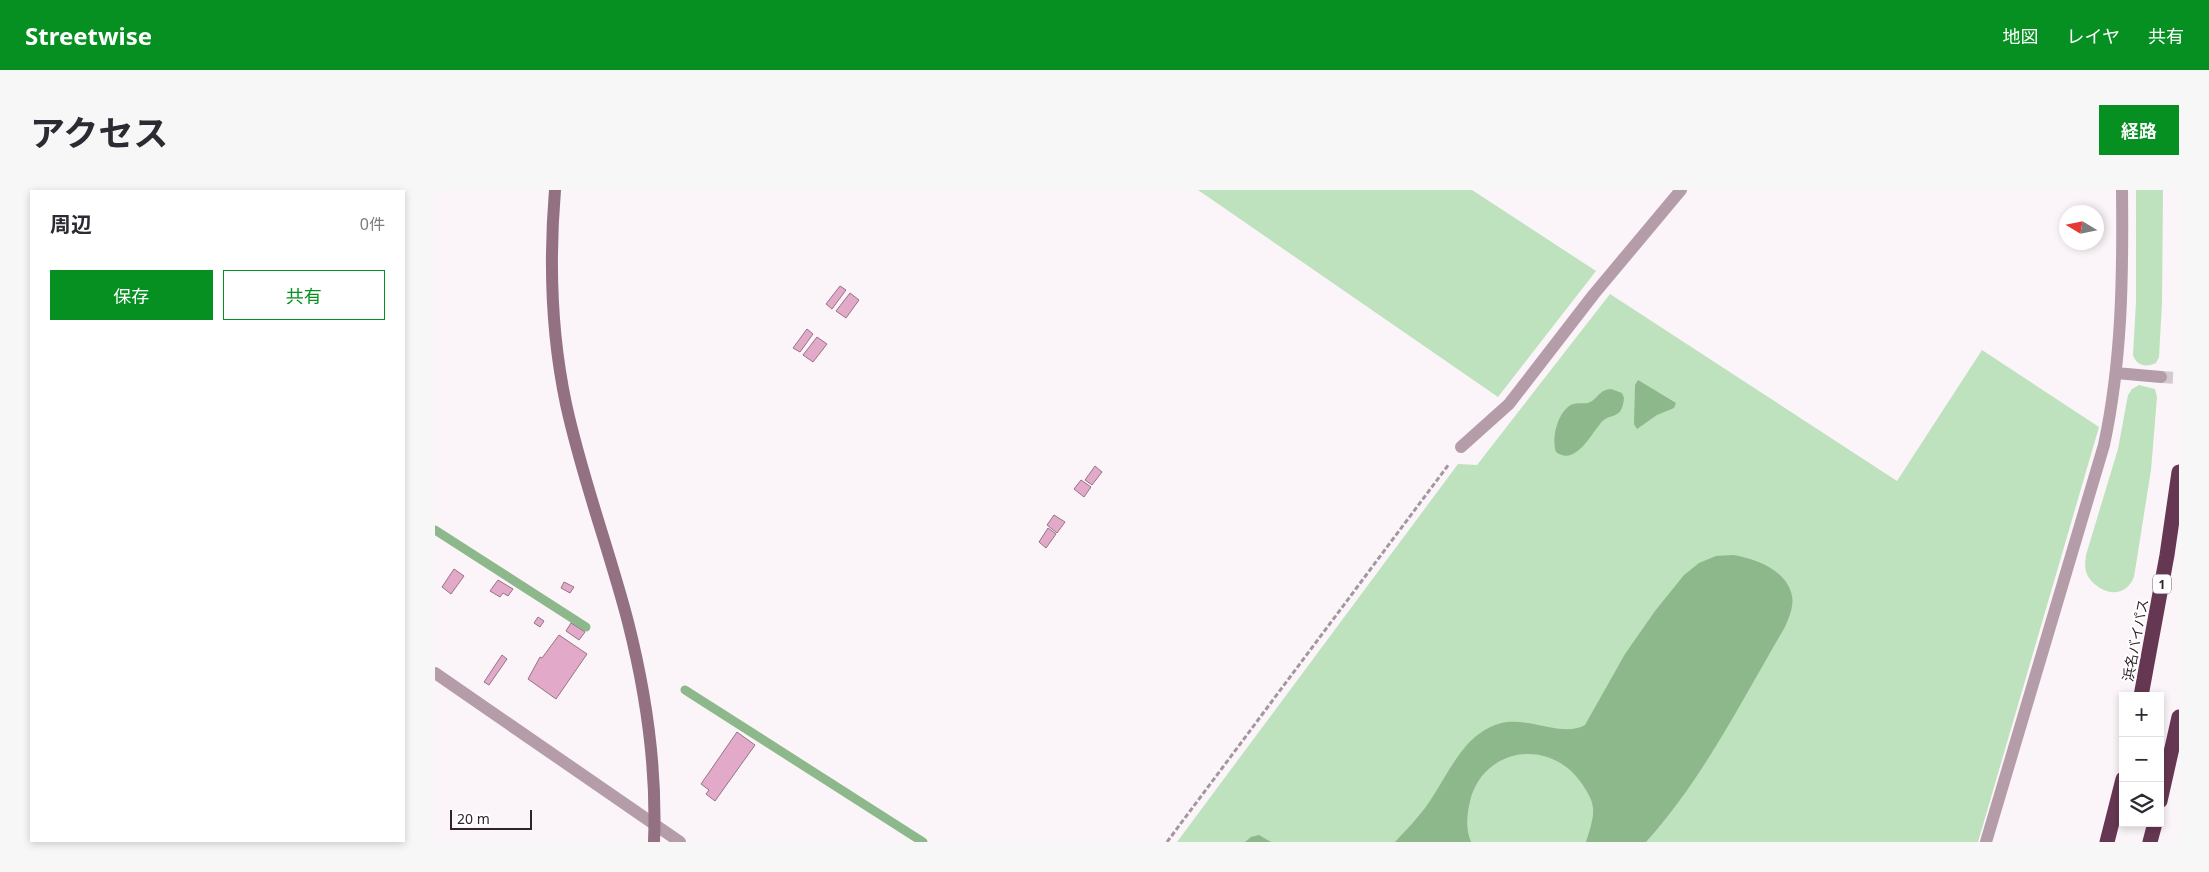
<!DOCTYPE html>
<html lang="ja">
<head>
<meta charset="utf-8">
<style>
  :root { --surface:#fff; --page:#f7f7f7; --text:#2b2b33; --muted:#7c7c81; --line:#e1e1e2; --accent:#069021 }
  body { margin:0; font-family:"Noto Sans","Noto Sans JP",sans-serif; background:var(--page); color:var(--text) }
  .controls { position:absolute; right:15px; bottom:15px; display:grid; overflow:hidden; border-radius:0px; box-shadow:0 2px 8px #0003 }
  .controls button { width:45px; height:45px; display:grid; place-items:center; padding:0; border:0; border-bottom:1px solid var(--line); background:var(--surface); color:var(--text); font:25px sans-serif }
  .compass { position:absolute; left:1624px; top:15px; width:45px; height:45px; border-radius:50%; background:var(--surface); box-shadow:0 2px 8px #0003; rotate:280deg }
  .scale { position:absolute; left:15px; bottom:12px; width:82px; box-sizing:border-box; padding-left:5px; border:2px solid #30232a; border-top:0; font-size:14px; line-height:18px; white-space:nowrap; color:#30232a; -webkit-text-stroke:4px #fff; paint-order:stroke }
  .list { margin:0; padding:0; list-style:none }
  h2 { display:flex; justify-content:space-between; align-items:center; height:65px; margin:0; padding:0 20px; font-size:21px }
  h2 small { font-size:16px; font-weight:400; color:var(--muted) }
  .actions { display:flex; gap:10px; padding:15px 20px }
  .actions a { flex:1; padding:11px 0; border:1px solid var(--accent); border-radius:0px; text-align:center; font-size:18px; color:var(--accent) }
  .actions .main { background:var(--accent); color:#fff }
  .icon { flex:none; width:28px; height:28px; fill:none; stroke:currentColor; stroke-width:2; stroke-linecap:round; stroke-linejoin:round }
  .map { position:relative; flex:none; width:1744px; height:652px; overflow:hidden; border-radius:0px }
  header { display:flex; align-items:center; gap:30px; box-sizing:border-box; height:70px; padding:0 25px; background:var(--accent); color:#fff }
  header strong { font-size:24px }
  nav { display:flex; gap:28px; margin-inline-start:auto; font-size:18px }
  .intro { display:flex; align-items:center; justify-content:space-between; box-sizing:border-box; height:120px; padding:0 30px }
  h1 { margin:0; font-size:35px }
  .button { padding:12px 22px; border-radius:0px; background:var(--accent); color:#fff; font-size:18px; font-weight:700 }
  main { display:flex; gap:30px; padding:0 30px }
  aside { flex:1; background:var(--surface); border-radius:0px; box-shadow:0 2px 8px #0003 }
  .map>svg:first-child { display:block }
  .green { fill:#bee2bd }
  .water { fill:#8db88c }
  .lines { fill:none; stroke-linecap:round; stroke-linejoin:round }
  .stream { stroke:#8db88c; stroke-width:9 }
  .building { fill:#e2a9c8; stroke:#957486 }
  .street-tunnel { stroke:#d2cacf; stroke-width:12; stroke-dasharray:12 6; stroke-linecap:butt }
  .path { stroke:#a2989e; stroke-width:3; stroke-dasharray:5 2.5; stroke-linecap:butt }
  .street { stroke:#b59ca9; stroke-width:12 }
  .secondary { stroke:#947083; stroke-width:12 }
  .highway { stroke:#663752; stroke-width:15 }
  .labels { text-anchor:middle; dominant-baseline:central; stroke-width:4; stroke-linejoin:round; paint-order:stroke }
  .shield { fill:#fff; stroke:#6e656a; stroke-width:1 }
  .shield-label { font-size:12px; font-weight:bold; fill:#30232a }
  .street-label { font-size:14px; fill:#30232a; stroke:#fff }
</style>
</head>
<body>
<header>
<strong>Streetwise</strong>
<nav><a>地図</a><a>レイヤ</a><a>共有</a></nav>
</header>
<div class="intro"><h1>アクセス</h1><a class="button">経路</a></div>
<main>
<aside>
<h2>周辺<small>0件</small></h2>
<ul class="list">
</ul>
<div class="actions"><a class="main">保存</a><a>共有</a></div>
</aside>
<div class="map">
<svg width="1744" height="652" viewBox="0 0 1744 652">
  <rect width="100%" height="100%" fill="#fbf4f8"/>
  <path class="green" d="M763,0h274l124,81 -98,126z
    M1701,0h27l-1,113 -3,54 -3,6c-9,4 -19,4 -23,-8l3,-53z
    M1175,104l287,187 85,-131 117,77 -121,415h-801l281,-378 19,1z
    M1704,195l16,4 2,8 -6,73 -17,107c-9,22 -32,18 -45,1 -5,-7 -4,-15 -3,-23l32,-106 10,-54 4,-6z"/>
  <path class="water" d="M1203,190l38,23 -2,5 -17,7 -20,14 -3,-5 1,-39z
    M1176,199l11,4 2,5c-2,24 -14,13 -24,26 -10,12 -25,42 -44,28 -5,-14 2,-42 17,-48 7,-2 13,1 19,-3 8,-6 8,-11 19,-12z
    M1299,365c22,4 53,15 58,41 2,10 -3,22 -7,31 -43,73 -82,152 -139,215h-60c3,-10 8,-23 7,-34 -1,-10 -7,-18 -13,-27 -31,-42 -93,-34 -109,16 -4,16 -6,30 0,45h-76c10,-11 21,-22 30,-34 23,-31 39,-80 82,-86 25,-3 57,15 78,3l40,-71 30,-43 29,-36 15,-12 17,-7z
    M824,645l12,7h-26l6,-5z"/>
  <g class="lines">
    <path class="stream" d="M0,340l151,97
      M250,500l238,152"/>
  </g>
  <path class="building" d="M405,96l6,4 -14,19 -6,-5z
    M415,103l9,7 -13,18 -10,-7z
    M372,139l6,5 -13,18 -7,-4z
    M382,147l10,7 -14,18 -10,-7z
    M660,276l7,6 -10,13 -7,-5z
    M646,290l10,7 -7,10 -10,-8z
    M619,325l11,7 -8,11 -10,-8z
    M613,338l8,6 -10,14 -7,-6z
    M19,379l10,7 -13,18 -9,-7z
    M63,390l15,9 -5,7 -5,-3 -3,4 -10,-6z
    M129,392l10,5 -4,6 -9,-5z
    M103,427l6,4 -4,6 -6,-4z
    M136,433l14,9 -6,8 -13,-9z
    M124,445l28,19 -31,45 -28,-20 12,-22 2,1z
    M67,465l5,4 -18,26 -5,-3z
    M302,542l18,13 -40,56 -9,-7 3,-4 -8,-6z"/>
  <g class="lines">
    <path class="street-tunnel" d="M1726,187l18,1"/>
    <path class="path" d="M732,652l282,-378"/>
    <path class="street" d="M1681,183l45,4
      M1026,257l48,-43 85,-110 87,-104
      M0,483l245,169
      M1551,652l118,-397c18,-84 19,-169 18,-255"/>
    <path class="secondary" d="M120,0c-6,72 -4,143 11,214 16,74 43,145 62,218 18,71 29,146 26,220"/>
    <path class="highway" d="M1706,506l26,-141 12,-83
      M1725,611l19,-84
      M1672,652l16,-63
      M1715,652l5,-19"/>
  </g>
  <g class="labels">
    <rect class="shield" x="1718" y="384.5" width="18" height="19" rx="4"/>
    <g class="shield-label">
      <text x="1727" y="394">1</text>
    </g>
    <g class="street-label">
      <text transform="translate(1700 450) rotate(-79)">浜名バイパス</text>
    </g>
  </g>
</svg>
<div class="controls">
<button>+</button>
<button>−</button>
<button><svg class="icon" aria-label="layers" viewBox="0 0 24 24"><path d="M12 4l9 5-9 5-9-5zM3 14l9 5 9-5"/></svg></button>
</div>
<svg class="compass" viewBox="-18 -18 36 36"><path d="M0-13l5 13h-10z" fill="#e53935"/><path d="M0 13l5-13h-10z" fill="#7c7c81"/></svg>
<div class="scale">20 m</div>
</div>
</main>
</body>
</html>
